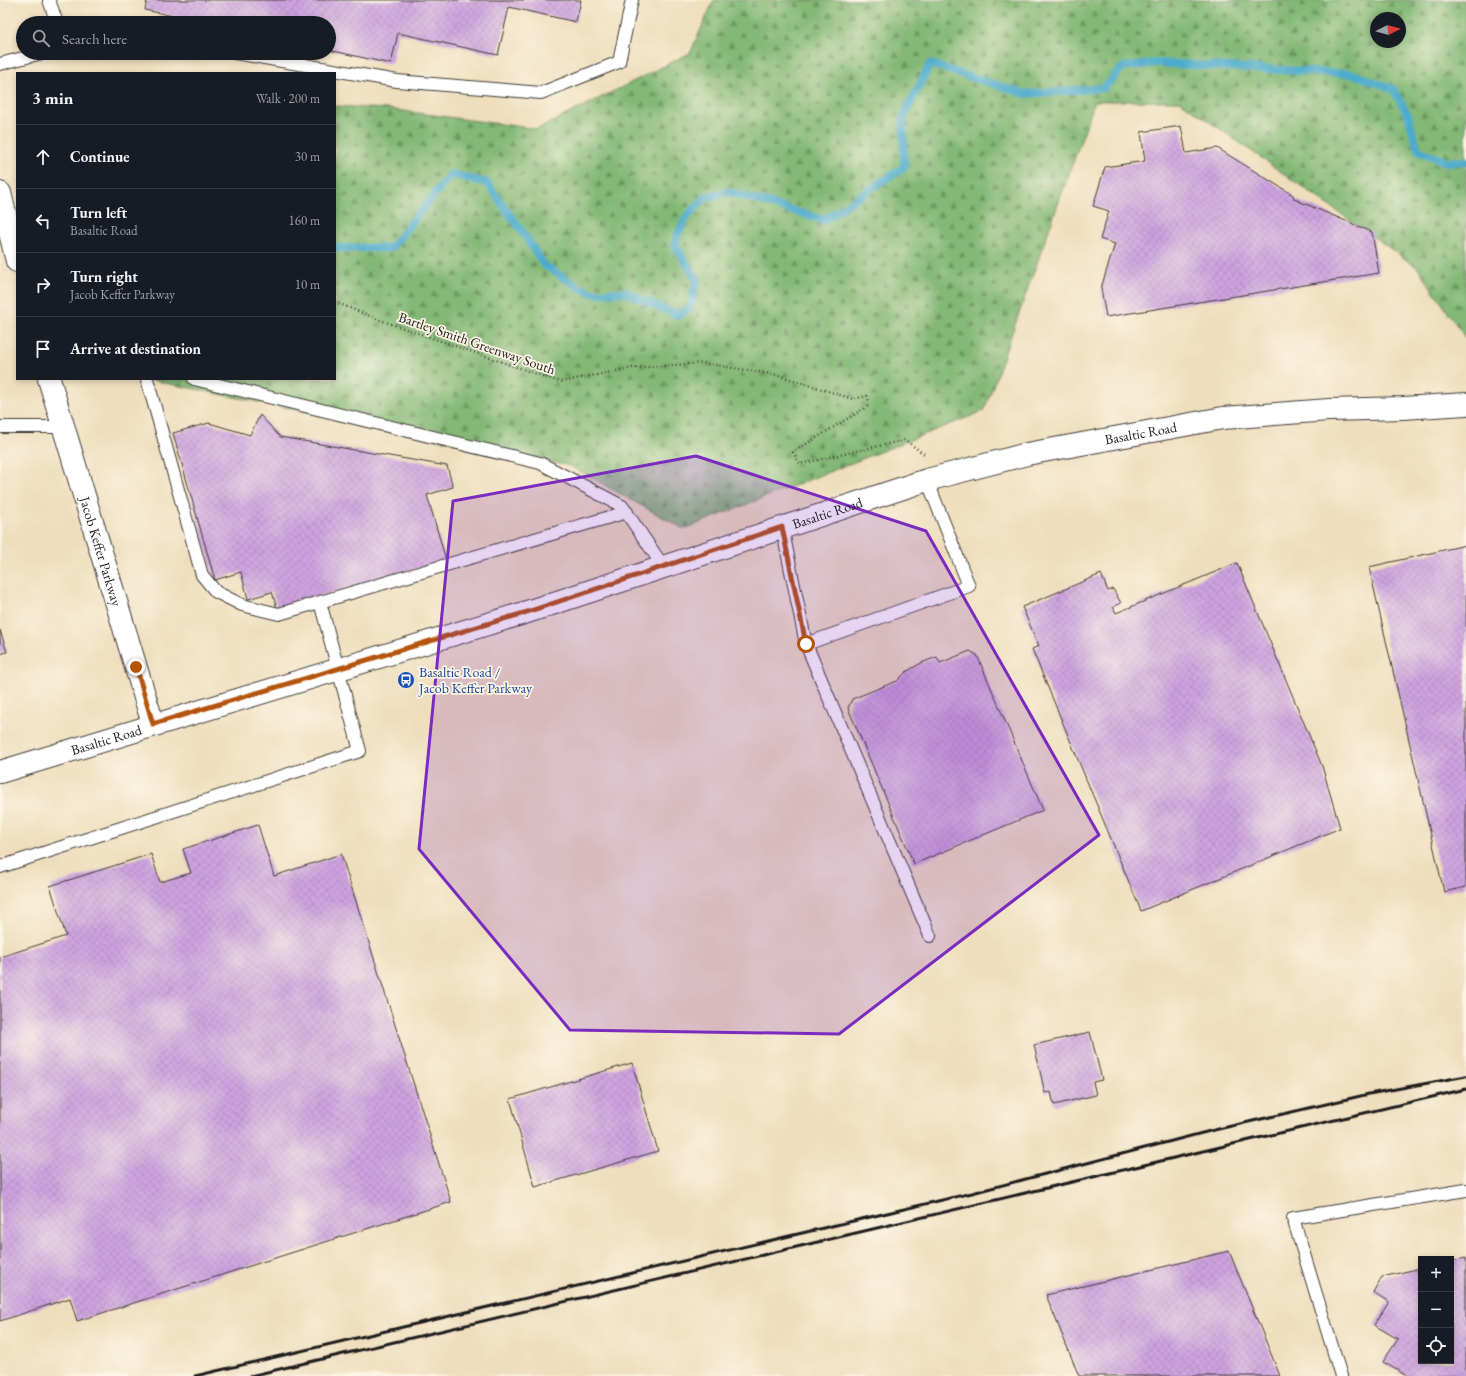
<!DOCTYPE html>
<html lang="en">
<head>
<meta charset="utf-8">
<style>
  :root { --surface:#171b24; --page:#20242c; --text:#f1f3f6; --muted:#9ea1a6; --line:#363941 }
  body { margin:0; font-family:"EB Garamond",serif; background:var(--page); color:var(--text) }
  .controls { position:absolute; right:12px; bottom:12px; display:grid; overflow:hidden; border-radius:0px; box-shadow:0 2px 6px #0003 }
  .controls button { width:36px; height:36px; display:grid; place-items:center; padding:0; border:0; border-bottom:1px solid var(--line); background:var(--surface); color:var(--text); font:20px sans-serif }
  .compass { position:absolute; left:1370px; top:12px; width:36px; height:36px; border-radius:50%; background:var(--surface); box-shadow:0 2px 6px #0003; rotate:84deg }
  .stop { position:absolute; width:12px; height:12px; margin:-9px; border:3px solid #b45309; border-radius:50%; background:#fff }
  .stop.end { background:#b45309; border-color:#fff; box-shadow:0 1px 4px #0008 }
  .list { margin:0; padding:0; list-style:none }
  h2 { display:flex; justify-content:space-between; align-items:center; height:52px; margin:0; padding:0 16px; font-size:17px }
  h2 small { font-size:13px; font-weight:400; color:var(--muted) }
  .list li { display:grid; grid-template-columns:26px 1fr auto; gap:12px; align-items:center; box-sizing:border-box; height:64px; padding:0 16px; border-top:1px solid var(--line) }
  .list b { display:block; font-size:15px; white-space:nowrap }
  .list p { margin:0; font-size:13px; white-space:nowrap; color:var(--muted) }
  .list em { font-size:13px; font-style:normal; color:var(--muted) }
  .icon { flex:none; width:22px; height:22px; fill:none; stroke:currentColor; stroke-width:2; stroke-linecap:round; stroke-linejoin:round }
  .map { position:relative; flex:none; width:1466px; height:1376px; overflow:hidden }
  .search { position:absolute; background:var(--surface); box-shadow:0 2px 6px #0003; left:16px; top:16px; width:320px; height:44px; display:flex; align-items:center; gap:10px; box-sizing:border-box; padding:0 14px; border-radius:22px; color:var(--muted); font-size:15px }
  .panel { position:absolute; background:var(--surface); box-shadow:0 2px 6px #0003; left:16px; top:72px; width:320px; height:308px; border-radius:0px }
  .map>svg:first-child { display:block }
  .forest { fill:url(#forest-firs); stroke:#506a48; fill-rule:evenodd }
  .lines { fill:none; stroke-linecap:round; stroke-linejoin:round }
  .stream { stroke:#4daccc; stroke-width:8 }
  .building { fill:url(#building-cross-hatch) }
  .service-casing { stroke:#3c3934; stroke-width:14 }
  .minor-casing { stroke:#3c3934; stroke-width:24 }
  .path { stroke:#3c3934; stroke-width:2.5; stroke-dasharray:1 3; stroke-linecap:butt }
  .service { stroke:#fff; stroke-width:12 }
  .minor { stroke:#fff; stroke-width:22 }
  .rail { stroke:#1c1c1c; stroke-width:3 }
  .route { stroke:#b45309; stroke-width:5 }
  .marked { fill:#7b2cbf; fill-opacity:0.2; stroke:#7b2cbf; stroke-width:3; stroke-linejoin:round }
  .labels { text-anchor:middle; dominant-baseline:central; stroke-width:3.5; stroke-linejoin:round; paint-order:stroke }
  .street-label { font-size:14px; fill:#1c1c1c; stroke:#fcf5e5 }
  .transit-label { font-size:14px; fill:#164399; stroke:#fcf5e5; text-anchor:start }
</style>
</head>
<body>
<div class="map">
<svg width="1466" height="1376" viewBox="0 0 1466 1376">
  <defs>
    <pattern id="forest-firs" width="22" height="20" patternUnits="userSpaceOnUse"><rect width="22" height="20" fill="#83b874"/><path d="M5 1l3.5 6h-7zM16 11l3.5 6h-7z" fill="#6a955e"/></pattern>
    <pattern id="building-cross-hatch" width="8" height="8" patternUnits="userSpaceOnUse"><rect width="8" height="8" fill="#cea3df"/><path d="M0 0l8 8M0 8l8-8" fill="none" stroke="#b08cbf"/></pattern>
  </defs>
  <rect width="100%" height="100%" fill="#fcf5e5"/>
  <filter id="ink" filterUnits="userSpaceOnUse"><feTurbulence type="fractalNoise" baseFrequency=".025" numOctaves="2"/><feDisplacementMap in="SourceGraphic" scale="8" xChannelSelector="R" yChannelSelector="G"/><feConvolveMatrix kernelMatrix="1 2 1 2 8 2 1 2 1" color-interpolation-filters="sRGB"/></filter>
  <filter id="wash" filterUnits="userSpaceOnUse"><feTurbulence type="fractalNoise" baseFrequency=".012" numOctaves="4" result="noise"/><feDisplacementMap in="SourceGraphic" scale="16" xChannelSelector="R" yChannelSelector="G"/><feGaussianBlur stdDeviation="0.9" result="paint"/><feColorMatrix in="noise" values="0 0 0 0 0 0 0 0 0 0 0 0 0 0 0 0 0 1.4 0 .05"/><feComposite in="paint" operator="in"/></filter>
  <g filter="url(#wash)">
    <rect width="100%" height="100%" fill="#efdebd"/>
    <path class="forest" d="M714,0h752v339l-48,-71 -238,-167h-85l-111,310 -300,118 -114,-63 -424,-87h189v-273l53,3 150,20 152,-76zM1376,18h24v24h-24z"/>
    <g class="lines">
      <path class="stream" d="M335,248h56l60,-74 36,9 34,47 23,35 34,22 15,6 32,-1 52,23 13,-6 7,-29 -22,-35 2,-10 11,-20 18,-18 23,-5 95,28 80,-53 -1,-49 27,-54 95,30 79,-6 19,-21 33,-4 197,11 40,15 15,26 10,35 28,12 20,-1"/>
    </g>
    <g id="blocks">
      <path class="building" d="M147,0h434l-5,22 -67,-15 -11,48 -100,-22 -7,31 -62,-14v-27h-123l-61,-13z
        M1181,126l5,27 31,-5 76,47 1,4 78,33 7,41 -273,44 -5,-29 14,-44 -15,-5 9,-28 -16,-5 12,-39 40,-6 -4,-29z
        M260,415l20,22 167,29 6,21 -26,8 19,65 -169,48 -5,-16 -24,7 -7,-27 -26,8 -42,-147 36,-10 41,12z
        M1466,545v342l-22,5 -75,-325z
        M1237,563l85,203 18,62 -199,83 -109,-262 7,-3 -17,-39 79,-33 7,17 5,-2 8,14 -8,4 3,6z
        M0,630l7,22 -7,2z
        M970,651l7,4 66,155 -129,54 -66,-156 4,-9 45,-18 9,-9 15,-9 16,-6 3,6z
        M258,825l16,51 67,-22 110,348 -374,119 -7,-23 -70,23v-364l66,-21 -16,-50 101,-32 9,28 31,-9 -8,-24z
        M1090,1032l12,48 -9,2 3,13 -42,10 -3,-13 -6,1 -11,-48z
        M632,1063l26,88 -123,36 -25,-88z
        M1229,1251l51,125h-201l-33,-81z
        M1466,1258v118h-59l-24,-14 15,-23 -24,-14 15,-23 -16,-10 9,-15 39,-9v93h30v-100z"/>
    </g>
  </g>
  <g filter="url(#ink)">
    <use href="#blocks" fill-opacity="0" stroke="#3c3934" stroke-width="1"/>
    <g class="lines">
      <g class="service-casing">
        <path id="service" d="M49,0l8,23
          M235,53l162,28 144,12 78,-31 13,-62
          M0,64l42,-11
          M147,379l55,196 14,17 26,13 37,9 348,-102
          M194,379l346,84 82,43 41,60
          M0,427h63
          M782,527l24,117 124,292
          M806,644l163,-58 -42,-106
          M0,867l360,-116 -40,-149
          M1341,1376l-48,-158 173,-28"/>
      </g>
      <g class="minor-casing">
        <g id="minor">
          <path d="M0,193l17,68"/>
          <path id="s1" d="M49,379l104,345"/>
          <path id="s2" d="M0,772l524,-159 403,-133 100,-26 196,-36 106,-8 74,-2 63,-4"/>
        </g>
      </g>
      <path class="path" d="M335,302l45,18 180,62 72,-14 71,-5 74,12 76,24 14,-3 3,9 -77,47 7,12 105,-24 19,14"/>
      <use href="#service" class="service"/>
      <use href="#minor" class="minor"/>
      <path class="rail" d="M195,1376l777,-183 238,-62 159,-37 97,-18
        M250,1376l1216,-287"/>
    </g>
  </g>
  <g class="lines" filter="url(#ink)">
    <path class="route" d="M136,667l17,57 371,-111 258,-86 24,117"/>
  </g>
  <path class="marked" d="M696,456l230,75 173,304 -260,199 -269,-4 -151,-181 34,-348z"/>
  <defs>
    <g id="bus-disc" transform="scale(0.9)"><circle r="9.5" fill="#1a4fb4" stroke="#fcf5e5"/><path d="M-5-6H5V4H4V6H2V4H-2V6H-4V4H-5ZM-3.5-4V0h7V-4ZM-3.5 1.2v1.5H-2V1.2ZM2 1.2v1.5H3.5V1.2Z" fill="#fff"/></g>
  </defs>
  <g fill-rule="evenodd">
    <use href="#bus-disc" x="406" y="680"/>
  </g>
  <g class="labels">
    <g class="street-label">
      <text transform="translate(477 343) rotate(19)">Bartley Smith Greenway South</text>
      <text stroke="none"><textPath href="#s2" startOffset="1191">Basaltic Road</textPath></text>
      <text stroke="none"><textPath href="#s2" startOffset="867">Basaltic Road</textPath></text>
      <text stroke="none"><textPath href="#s1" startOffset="180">Jacob Keffer Parkway</textPath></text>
      <text stroke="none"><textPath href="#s2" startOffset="111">Basaltic Road</textPath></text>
    </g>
    <g class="transit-label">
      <text x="419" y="672">Basaltic Road /<tspan x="419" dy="16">Jacob Keffer Parkway</tspan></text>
    </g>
  </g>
</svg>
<div class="controls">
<button>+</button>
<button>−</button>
<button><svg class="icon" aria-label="locate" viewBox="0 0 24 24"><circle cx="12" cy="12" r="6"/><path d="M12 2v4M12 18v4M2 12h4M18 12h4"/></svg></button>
</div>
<svg class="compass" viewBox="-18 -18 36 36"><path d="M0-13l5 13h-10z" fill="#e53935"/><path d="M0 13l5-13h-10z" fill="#9ea1a6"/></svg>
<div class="stop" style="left:806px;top:644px"></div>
<div class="stop end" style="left:136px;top:667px"></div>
<div class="search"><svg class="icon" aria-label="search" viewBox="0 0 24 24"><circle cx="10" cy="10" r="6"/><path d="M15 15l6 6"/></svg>Search here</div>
<section class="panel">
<h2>3 min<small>Walk · 200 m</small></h2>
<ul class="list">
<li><svg class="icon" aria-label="ahead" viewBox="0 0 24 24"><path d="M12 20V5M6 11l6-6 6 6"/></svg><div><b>Continue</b></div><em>30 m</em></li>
<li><svg class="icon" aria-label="left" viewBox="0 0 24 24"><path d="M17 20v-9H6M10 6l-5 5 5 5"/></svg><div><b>Turn left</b><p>Basaltic Road</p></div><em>160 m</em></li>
<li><svg class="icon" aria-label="right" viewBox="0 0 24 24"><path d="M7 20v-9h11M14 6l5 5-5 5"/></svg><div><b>Turn right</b><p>Jacob Keffer Parkway</p></div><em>10 m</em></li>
<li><svg class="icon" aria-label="arrive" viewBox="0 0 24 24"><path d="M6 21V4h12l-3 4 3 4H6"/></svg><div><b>Arrive at destination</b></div></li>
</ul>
</section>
</div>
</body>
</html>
